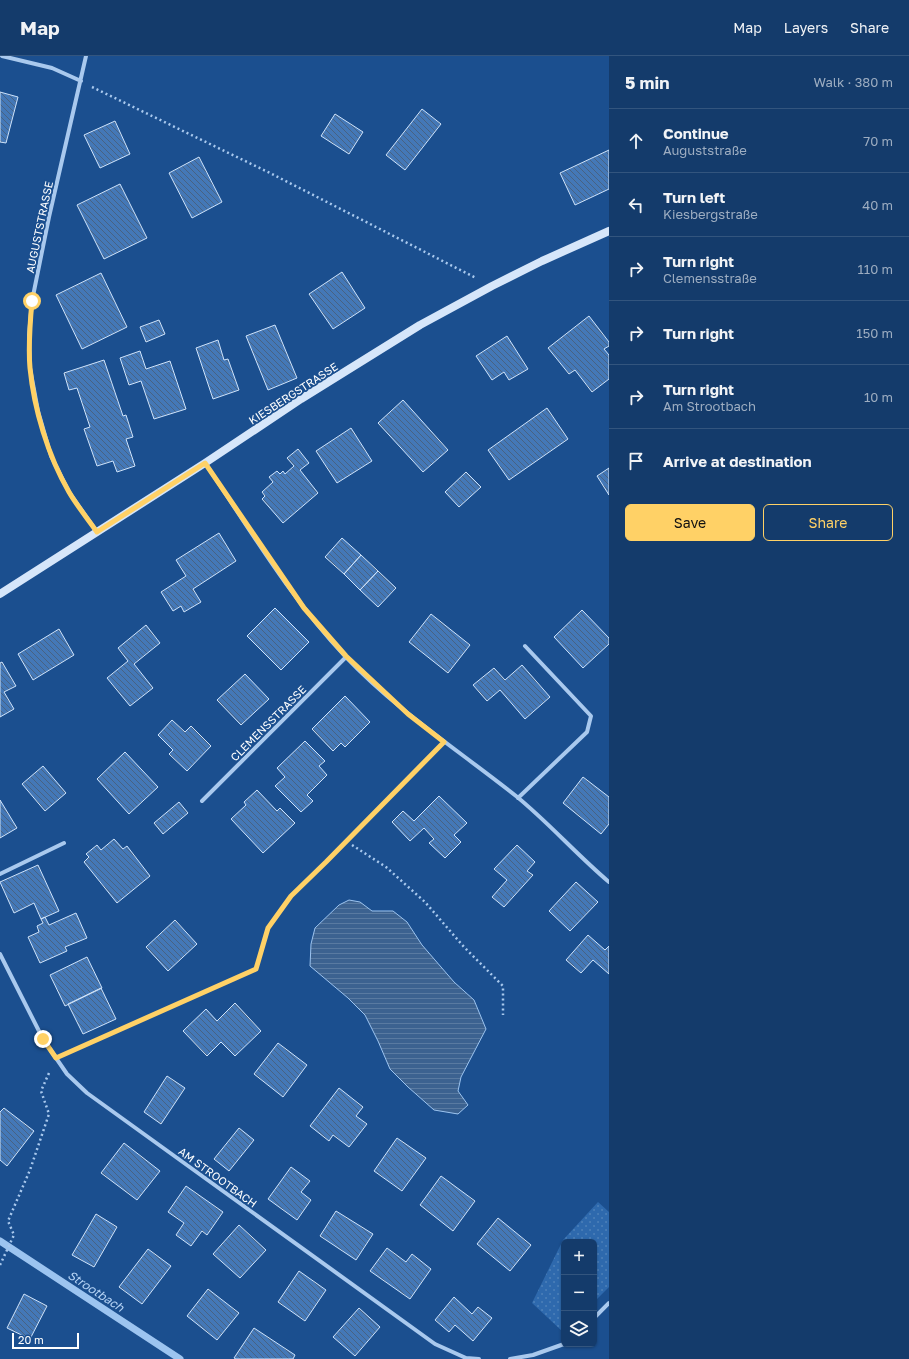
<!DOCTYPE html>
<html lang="en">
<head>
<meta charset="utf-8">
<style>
  :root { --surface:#143b6b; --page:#1d4271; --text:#f1f3f6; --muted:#9dadc1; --line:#33557e; --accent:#ffd166 }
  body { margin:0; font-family:"Golos Text",sans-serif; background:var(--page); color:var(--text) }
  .controls { position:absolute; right:12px; bottom:12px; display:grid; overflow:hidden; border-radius:6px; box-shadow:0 1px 3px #0004 }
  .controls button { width:36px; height:36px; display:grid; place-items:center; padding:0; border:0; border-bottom:1px solid var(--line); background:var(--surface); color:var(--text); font:20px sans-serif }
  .scale { position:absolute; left:12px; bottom:10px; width:67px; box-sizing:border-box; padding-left:4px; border:2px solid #fff; border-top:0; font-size:11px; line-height:14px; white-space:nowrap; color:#fff; -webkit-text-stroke:3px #1b4f8f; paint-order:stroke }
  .stop { position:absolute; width:12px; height:12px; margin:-9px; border:3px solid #ffd166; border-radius:50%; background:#fff }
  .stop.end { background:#ffd166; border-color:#fff; box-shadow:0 1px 4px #0008 }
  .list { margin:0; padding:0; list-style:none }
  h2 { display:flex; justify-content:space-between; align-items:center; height:52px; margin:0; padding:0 16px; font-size:17px }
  h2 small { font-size:13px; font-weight:400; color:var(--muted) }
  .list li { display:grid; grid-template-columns:26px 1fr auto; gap:12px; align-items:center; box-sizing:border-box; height:64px; padding:0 16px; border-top:1px solid var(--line) }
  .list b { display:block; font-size:15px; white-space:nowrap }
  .list p { margin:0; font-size:13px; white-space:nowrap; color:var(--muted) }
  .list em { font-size:13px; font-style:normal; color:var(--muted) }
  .actions { display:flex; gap:8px; padding:12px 16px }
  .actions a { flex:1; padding:9px 0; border:1px solid var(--accent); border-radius:6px; text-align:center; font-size:14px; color:var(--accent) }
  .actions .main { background:var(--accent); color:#111 }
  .icon { flex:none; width:22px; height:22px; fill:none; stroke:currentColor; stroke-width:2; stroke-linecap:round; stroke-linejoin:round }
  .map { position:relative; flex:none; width:609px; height:1303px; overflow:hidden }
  header { display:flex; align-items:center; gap:24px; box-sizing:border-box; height:56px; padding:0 20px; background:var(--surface); border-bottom:1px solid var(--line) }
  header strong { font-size:19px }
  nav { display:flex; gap:22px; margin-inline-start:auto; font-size:14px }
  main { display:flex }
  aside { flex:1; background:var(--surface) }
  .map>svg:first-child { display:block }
  .grass { fill:url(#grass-dots) }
  .water { fill:url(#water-rules); stroke:#9cc4f0 }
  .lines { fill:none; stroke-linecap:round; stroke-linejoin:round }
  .stream { stroke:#9cc4f0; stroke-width:7 }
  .building { fill:url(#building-back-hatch); stroke:#cfe3fa }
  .path { stroke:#a9c9ee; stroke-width:2.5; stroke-dasharray:2 3; stroke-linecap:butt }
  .street { stroke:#a9c9ee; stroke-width:4 }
  .secondary { stroke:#d6e6fa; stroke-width:8 }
  .route { stroke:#ffd166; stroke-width:5 }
  .labels { text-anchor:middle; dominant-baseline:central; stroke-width:3.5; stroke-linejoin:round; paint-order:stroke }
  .street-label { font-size:11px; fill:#fff; stroke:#1b4f8f }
  .water-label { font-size:12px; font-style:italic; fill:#b5d3f5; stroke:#1b4f8f }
</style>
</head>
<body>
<header>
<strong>Map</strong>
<nav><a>Map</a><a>Layers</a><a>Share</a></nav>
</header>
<main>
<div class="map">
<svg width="609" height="1303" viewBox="0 0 609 1303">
  <defs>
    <pattern id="grass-dots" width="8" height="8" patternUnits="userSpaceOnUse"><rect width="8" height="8" fill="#2e69ad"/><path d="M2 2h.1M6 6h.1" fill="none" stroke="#4d80b9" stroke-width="1.8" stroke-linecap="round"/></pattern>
    <pattern id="water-rules" width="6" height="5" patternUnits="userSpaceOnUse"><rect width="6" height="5" fill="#3c6290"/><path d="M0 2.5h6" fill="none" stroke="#597aa1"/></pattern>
    <pattern id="building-back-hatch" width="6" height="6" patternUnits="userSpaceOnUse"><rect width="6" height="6" fill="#4478b7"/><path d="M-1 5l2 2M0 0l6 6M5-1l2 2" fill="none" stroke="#486282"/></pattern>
  </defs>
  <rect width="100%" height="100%" fill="#1b4f8f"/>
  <path class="grass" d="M598,1146l11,10v75l-15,15v-60h-30v89l-1,1 -31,-29 31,-63z"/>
  <path class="water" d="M349,844l11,2 12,9h21l14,11 15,23 32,37 20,18 12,29 -25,48 -3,14 10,14 -10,9 -24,-4 -26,-23 -18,-18 -12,-28 -13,-26 -17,-17 -38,-32 1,-22 4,-16 24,-23z"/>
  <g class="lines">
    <path class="stream" d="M0,1185l180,118"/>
  </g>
  <path class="building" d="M0,36l18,5 -12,46 -6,-1z
    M422,53l19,15 -36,46 -19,-15z
    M335,58l28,18 -14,22 -28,-18z
    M115,65l15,33 -30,14 -16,-33z
    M609,94v39l-34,16 -15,-32z
    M199,101l23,45 -30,16 -23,-45z
    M120,128l27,54 -43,21 -27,-54z
    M342,216l23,36 -32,21 -24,-35z
    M101,217l26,54 -45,22 -26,-54z
    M589,260l20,26v4l-5,3 5,6v24l-17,13 -17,-22 -6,4 -21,-26z
    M159,264l6,14 -19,8 -6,-15z
    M275,269l22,53 -29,12 -22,-54z
    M507,280l21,33 -19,11 -5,-8 -12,8 -16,-24z
    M218,284l6,20 4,-1 11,31 -26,9 -17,-51z
    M140,295l6,18 24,-8 16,48 -32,10 -13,-38 -12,4 -9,-27z
    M104,304l19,56 3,-1 7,22 -7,2 9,27 -18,6 -4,-11 -16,5 -13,-37 6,-2 -13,-39 -8,2 -5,-17z
    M403,344l45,50 -25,22 -45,-49z
    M547,352l21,31 -59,41 -21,-30z
    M351,372l21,33 -35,22 -21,-32z
    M298,393l11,14 -9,7 18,23 -35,30 -21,-24 3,-3 -3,-4 11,-10 -4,-5 8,-6 3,3 3,-3 2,3 9,-8 -7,-8z
    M609,412v27l-12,-19z
    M466,416l15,15 -22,20 -14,-15z
    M219,477l17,28 -43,28 8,13 -17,10 -3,-6 -8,5 -12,-19 25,-16 -10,-16z
    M342,482l19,17 -17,19 -19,-17z
    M361,499l17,16 -18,19 -16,-16z
    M378,515l18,17 -18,19 -18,-17z
    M275,552l34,34 -28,28 -34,-34z
    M582,554l27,28v6l-26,24 -29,-31z
    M431,558l39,31 -22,28 -39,-31z
    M146,569l14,18 -26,21 19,24 -23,18 -23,-28 21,-17 -10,-13z
    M59,573l15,26 -41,25 -15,-26z
    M2,606l14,24 -12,6 10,17 -14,8v-54z
    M522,609l28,32 -25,22 -25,-29 -13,11 -14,-16 21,-17 11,12z
    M245,618l24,25 -28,26 -24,-25z
    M345,640l25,26 -25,25 -4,-4 -8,8 -21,-22z
    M172,664l13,12 6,-6 20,20 -24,25 -18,-17 4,-4 -15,-15z
    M305,685l20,20 -6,5 8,9 -20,20 6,6 -12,11 -26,-26 10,-9 -8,-9z
    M125,696l33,35 -29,27 -32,-35z
    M43,710l23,27 -21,18 -23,-27z
    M583,721l26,20v27l-8,10 -38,-31z
    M257,734l20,21 3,-3 15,15 -32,30 -32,-34 15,-14 -2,-3z
    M439,740l28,27 -13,12 7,7 -16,16 -16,-15 5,-4 -10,-11 -14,13 -18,-19 11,-11 11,10z
    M0,744l17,28 -17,10z
    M179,746l9,11 -25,21 -9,-11z
    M114,783l9,10 4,-3 23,30 -33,27 -33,-41 5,-5 -3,-3 11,-9 4,5z
    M517,789l18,17 -8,9 6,4 -29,32 -12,-10 15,-17 -13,-11z
    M38,809l21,46 -18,8 -7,-16 -20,10 -14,-31z
    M576,826l22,20 -28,29 -21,-20z
    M76,857l11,25 -22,9 2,4 -27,12 -12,-26 11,-5 -2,-6 6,-3 -2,-4 4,-2 4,8z
    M175,864l22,24 -29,27 -22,-24z
    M588,879l17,15 4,-4v28l-16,-14 -12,13 -15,-13z
    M87,901l15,31 -37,18 -15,-31z
    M101,932l15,31 -33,15 -15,-30z
    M235,947l26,28 -26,25 -14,-14 -14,14 -24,-25 23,-22 11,12z
    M278,987l29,22 -24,32 -29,-23z
    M167,1020l18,12 -24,36 -17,-12z
    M339,1032l24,19 -7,9 11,8 -18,23 -16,-12 -4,6 -19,-15z
    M4,1052l30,23 -27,35 -7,-6v-48z
    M239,1072l15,12 -25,31 -15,-12z
    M397,1082l29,20 -24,33 -28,-20z
    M124,1087l36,28 -23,29 -36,-27z
    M291,1111l19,14 -9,11 10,8 -14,20 -29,-21z
    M441,1120l34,25 -22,30 -33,-26z
    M186,1130l37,26 -16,23 -5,-4 -11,15 -15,-11 8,-12 -16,-11z
    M336,1155l37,23 -17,26 -36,-24z
    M96,1158l21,13 -23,40 -22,-12z
    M498,1162l33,27 -21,26 -33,-27z
    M239,1169l27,25 -26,28 -27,-24z
    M387,1192l19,14 6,-8 19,15 -21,30 -40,-28z
    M148,1193l23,17 -29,38 -23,-17z
    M299,1215l27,19 -21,31 -27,-19z
    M208,1233l31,24 -22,27 -30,-24z
    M24,1238l23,12 -17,33 -23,-11z
    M454,1241l18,17 6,-7 14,11 -19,23 -18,-16 -6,7 -14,-12z
    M359,1252l21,19 -25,29 -22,-19z
    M254,1272l41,27 -2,4h-57l-2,-1z"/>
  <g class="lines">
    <path class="path" d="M92,31l178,86 206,105
      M352,789l34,22 39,35 39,45 39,39v29
      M68,997l188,-84 12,-41 23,-32 35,-34 109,-111
      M0,1209l14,-30 -6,-14 22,-51 19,-56 -8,-23 8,-18"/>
    <path class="street" d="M2,0l50,12 29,13
      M86,0l-37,161 -17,84 -3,34 1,33 8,43 13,45 18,36 28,40
      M205,407c44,65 86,136 140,193 51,54 113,94 171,140 32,26 61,59 93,86
      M518,742l69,-66 4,-16 -66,-70
      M202,745l144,-144
      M0,818l64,-31
      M0,898l43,85 24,35 20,19 348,251 31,14 13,1
      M594,1262l15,-15
      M510,1303l23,-4 31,-11"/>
    <path class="secondary" d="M0,538l205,-131 96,-64 119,-74 72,-39 50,-25 67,-30"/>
  </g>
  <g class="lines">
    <path class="route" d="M32,245c-2,22 -4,45 -2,67 4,41 18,88 39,124 8,14 19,27 28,40l108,-69 99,145 42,48 62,58 36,28 -118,120 -35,34 -23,32 -12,41 -200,89 -13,-19"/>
  </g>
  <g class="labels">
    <g class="street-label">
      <text transform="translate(39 171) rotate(-78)">AUGUSTSTRASSE</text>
      <text transform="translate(293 337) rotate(-33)">KIESBERGSTRASSE</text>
      <text transform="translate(268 667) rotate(-45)">CLEMENSSTRASSE</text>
      <text transform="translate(218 1121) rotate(36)">AM STROOTBACH</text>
    </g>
    <g class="water-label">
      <text transform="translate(96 1235) rotate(33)">Strootbach</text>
    </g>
  </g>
</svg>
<div class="controls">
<button>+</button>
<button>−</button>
<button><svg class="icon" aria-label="layers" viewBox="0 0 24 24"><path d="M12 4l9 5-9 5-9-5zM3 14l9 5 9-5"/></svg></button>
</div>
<div class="scale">20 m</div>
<div class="stop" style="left:32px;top:245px"></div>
<div class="stop end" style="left:43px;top:983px"></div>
</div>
<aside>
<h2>5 min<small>Walk · 380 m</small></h2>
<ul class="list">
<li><svg class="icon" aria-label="ahead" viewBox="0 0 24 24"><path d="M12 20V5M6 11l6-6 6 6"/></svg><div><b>Continue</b><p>Auguststraße</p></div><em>70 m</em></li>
<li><svg class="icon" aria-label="left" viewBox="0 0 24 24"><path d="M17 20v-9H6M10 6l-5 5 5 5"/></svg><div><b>Turn left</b><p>Kiesbergstraße</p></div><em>40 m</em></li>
<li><svg class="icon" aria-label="right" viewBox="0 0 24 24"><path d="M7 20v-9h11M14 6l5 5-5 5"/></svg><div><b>Turn right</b><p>Clemensstraße</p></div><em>110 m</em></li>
<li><svg class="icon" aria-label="right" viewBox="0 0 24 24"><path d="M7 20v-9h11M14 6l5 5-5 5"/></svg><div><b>Turn right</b></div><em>150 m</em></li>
<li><svg class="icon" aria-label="right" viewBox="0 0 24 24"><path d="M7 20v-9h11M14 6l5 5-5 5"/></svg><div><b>Turn right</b><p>Am Strootbach</p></div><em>10 m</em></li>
<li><svg class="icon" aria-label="arrive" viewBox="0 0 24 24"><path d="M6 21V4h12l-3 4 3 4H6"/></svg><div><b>Arrive at destination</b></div></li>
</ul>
<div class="actions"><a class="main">Save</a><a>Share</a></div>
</aside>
</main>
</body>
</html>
